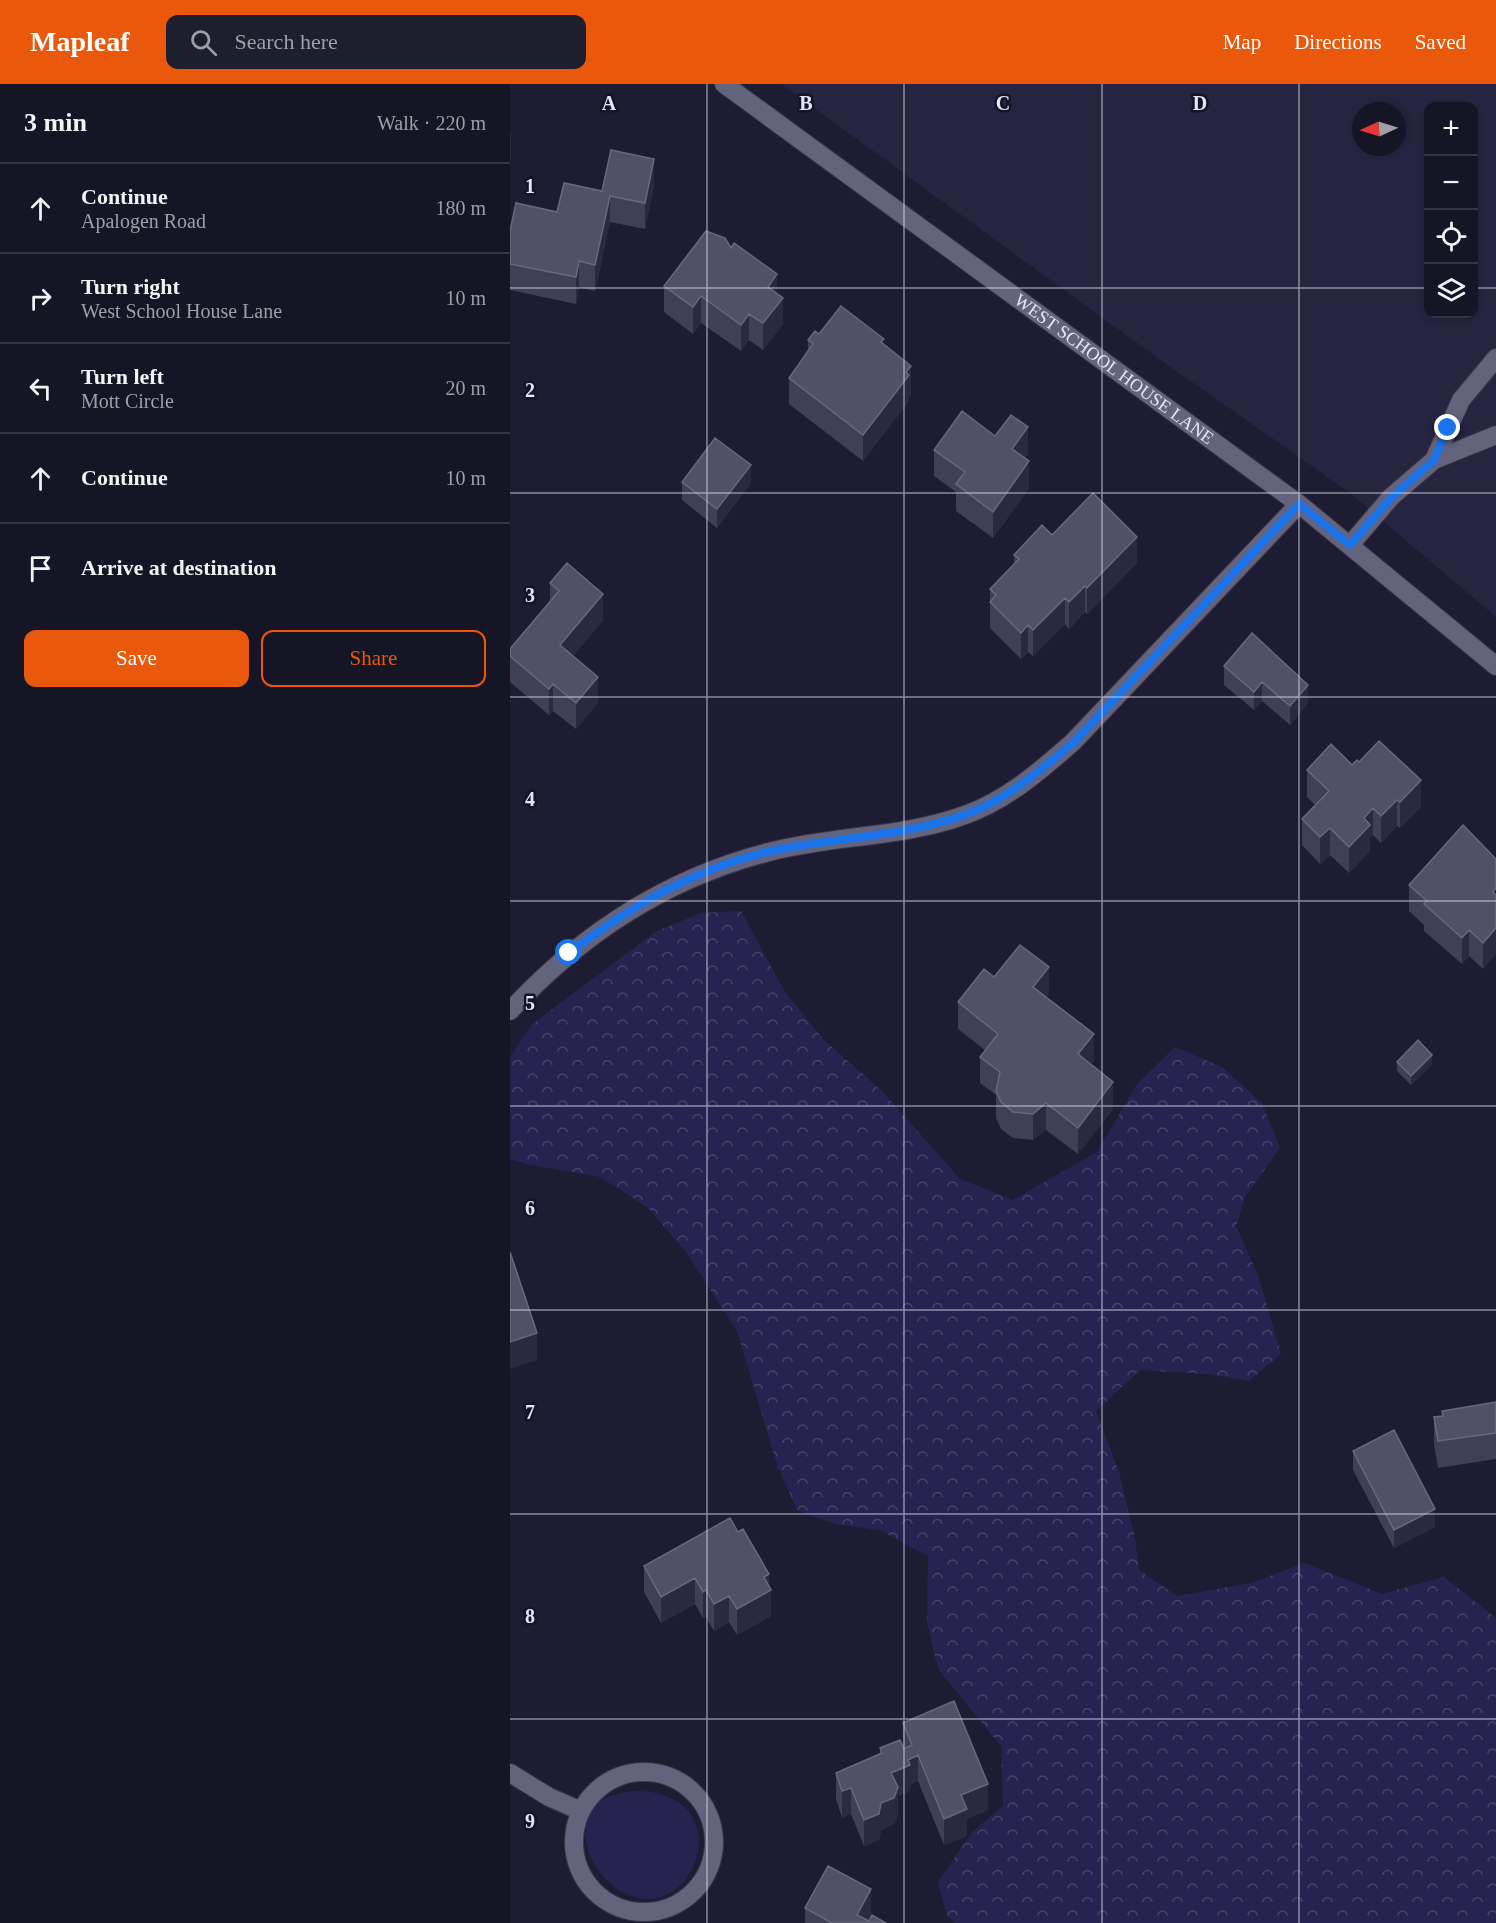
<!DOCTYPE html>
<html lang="en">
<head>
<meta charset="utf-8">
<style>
  :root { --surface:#161526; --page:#1f1e2e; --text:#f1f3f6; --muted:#9e9fa7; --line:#353443; --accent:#ea580c }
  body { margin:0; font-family:Georgia,serif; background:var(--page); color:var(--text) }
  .controls { position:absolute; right:18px; top:18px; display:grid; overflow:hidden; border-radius:12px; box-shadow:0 3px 9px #0003 }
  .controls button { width:54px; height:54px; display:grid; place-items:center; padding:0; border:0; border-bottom:2px solid var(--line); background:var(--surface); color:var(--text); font:30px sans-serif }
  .compass { position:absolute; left:842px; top:18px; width:54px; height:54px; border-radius:50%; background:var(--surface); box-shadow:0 3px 9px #0003; rotate:266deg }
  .stop { position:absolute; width:18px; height:18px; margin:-14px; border:4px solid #1a73e8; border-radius:50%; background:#fff }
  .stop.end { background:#1a73e8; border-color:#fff; box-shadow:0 2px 6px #0008 }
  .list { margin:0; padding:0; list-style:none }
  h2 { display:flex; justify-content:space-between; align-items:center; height:78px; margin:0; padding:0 24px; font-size:26px }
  h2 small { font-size:20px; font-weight:400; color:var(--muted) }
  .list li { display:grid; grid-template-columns:39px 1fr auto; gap:18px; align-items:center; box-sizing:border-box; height:90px; padding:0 24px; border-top:2px solid var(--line) }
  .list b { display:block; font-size:22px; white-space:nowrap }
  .list p { margin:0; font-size:20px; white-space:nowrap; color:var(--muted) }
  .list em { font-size:20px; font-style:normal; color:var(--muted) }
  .actions { display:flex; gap:12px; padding:18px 24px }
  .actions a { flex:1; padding:14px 0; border:2px solid var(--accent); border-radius:12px; text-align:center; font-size:21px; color:var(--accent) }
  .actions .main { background:var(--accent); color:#fff }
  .icon { flex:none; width:33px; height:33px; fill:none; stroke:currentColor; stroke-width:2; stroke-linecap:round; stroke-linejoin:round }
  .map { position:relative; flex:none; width:986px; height:1839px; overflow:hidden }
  header { display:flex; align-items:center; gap:36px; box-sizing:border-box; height:84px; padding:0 30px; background:var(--accent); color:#fff }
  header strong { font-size:28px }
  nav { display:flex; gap:33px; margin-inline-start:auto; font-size:21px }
  .search { width:420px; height:54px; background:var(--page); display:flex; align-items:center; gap:15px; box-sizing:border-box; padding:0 21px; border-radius:12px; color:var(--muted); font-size:22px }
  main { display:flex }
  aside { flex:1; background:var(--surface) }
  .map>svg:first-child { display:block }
  .built { fill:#262441; fill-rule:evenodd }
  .grass { fill:#272350 }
  .forest { fill:url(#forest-crowns) }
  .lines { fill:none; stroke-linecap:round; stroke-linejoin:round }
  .minor-casing { stroke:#39374a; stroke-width:20 }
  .minor { stroke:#63637e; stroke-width:18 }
  .wall { fill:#3f3f56 }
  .shaded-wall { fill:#2a2941 }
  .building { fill:#515067; stroke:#68687d; stroke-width:1.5 }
  .route { stroke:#1a73e8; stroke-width:8 }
  .grid { fill:none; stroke:#e5e5f5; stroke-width:1.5; stroke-opacity:0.55 }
  .labels { text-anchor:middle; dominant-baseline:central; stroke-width:5; stroke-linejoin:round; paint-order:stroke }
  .street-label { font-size:18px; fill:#e5e5f5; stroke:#141328 }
  .grid-label { font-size:20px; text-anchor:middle; font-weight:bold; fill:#e5e5f5; stroke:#141328; stroke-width:5; stroke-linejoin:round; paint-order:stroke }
</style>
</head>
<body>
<header>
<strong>Mapleaf</strong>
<div class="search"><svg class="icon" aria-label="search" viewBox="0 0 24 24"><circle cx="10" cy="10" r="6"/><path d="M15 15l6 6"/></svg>Search here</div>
<nav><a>Map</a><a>Directions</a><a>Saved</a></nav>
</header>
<main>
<aside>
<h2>3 min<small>Walk · 220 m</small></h2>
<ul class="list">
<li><svg class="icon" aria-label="ahead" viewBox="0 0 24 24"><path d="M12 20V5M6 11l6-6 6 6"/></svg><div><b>Continue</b><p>Apalogen Road</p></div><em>180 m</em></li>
<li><svg class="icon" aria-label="right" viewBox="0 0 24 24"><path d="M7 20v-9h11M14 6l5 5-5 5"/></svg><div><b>Turn right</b><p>West School House Lane</p></div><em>10 m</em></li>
<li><svg class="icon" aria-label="left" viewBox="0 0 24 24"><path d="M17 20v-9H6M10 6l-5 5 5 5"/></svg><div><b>Turn left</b><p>Mott Circle</p></div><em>20 m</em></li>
<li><svg class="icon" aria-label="ahead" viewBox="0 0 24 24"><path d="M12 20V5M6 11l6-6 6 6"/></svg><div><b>Continue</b></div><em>10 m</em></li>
<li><svg class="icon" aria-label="arrive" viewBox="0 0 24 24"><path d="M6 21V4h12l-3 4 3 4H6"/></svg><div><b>Arrive at destination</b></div></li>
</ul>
<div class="actions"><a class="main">Save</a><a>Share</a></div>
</aside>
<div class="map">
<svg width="986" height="1839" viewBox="0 0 986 1839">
  <defs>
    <pattern id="forest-crowns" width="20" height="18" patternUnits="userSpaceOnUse" patternTransform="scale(1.5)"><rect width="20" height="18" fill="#272350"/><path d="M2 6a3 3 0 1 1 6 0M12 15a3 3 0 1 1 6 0" fill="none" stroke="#46436a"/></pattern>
  </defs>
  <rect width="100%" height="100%" fill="#1d1c33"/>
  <path class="built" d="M271,0h715v533l-146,-124 -191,-134zM918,22h46v208h-46zM851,27h36v36h-36z"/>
  <path class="grass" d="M125,1707c17,0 33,3 47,14 31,24 16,78 -18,91 -47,18 -103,-52 -67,-92 8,-9 26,-11 38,-13z"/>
  <path class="forest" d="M231,827l44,81 39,48 60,53 76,86 53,21 84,-48 40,-68 38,-37 47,20 40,36 18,45 -35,49 -9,29 23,52 22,76 -32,27 -42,-7 -67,-4 -44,41 23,61 16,66 4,32 38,26 75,-13 52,-20 78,31 62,-17 52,41v305h-541l-8,-7 -9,-34 34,-50 31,-26 -2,-60 -63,-77 -11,-46 1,-67 -49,-26 -44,-6 -38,-14 -20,-45 -40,-134 -51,-79 -39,-45 -47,-30 -73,-13 -17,-5v-102l21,-32 126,-94 44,-18z"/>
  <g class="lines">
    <g class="minor-casing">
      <g id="minor">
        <path id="s1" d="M214,0l575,420 197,162"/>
        <path d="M924,376l27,-60 35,-42"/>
        <path d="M840,461l41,-48 43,-37 62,-25"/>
        <path d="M0,927c71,-77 157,-133 259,-159 64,-17 133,-14 196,-37 42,-15 75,-44 108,-73l226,-238"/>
        <circle cx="134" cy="1758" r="70"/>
        <path d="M0,1689l39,24 32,14"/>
      </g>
    </g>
    <use href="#minor" class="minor"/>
  </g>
  <path class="wall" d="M144,102l-9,43 -35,-7 -15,69 -16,-4 -3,17 -66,-14v-59l47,-19 45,-21z
    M221,164l46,46 6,30 -20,26 -14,-10 -8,11 -40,-28 -8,11 -29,-22v-26z
    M309,250l65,11 27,48 -2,3v5l-46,60 -74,-57v-26l19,-28v-10z
    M485,352l33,18 -4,4 5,30 -36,50 -37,-27v-19l-22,-16v-26z
    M172,398l69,1 -34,45 -35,-28z
    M542,451l85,28 -50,51 -2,-2 -16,17 -4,-5 -32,32 -5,-4 -7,7 -31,-31v-39l24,-25v-9z
    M40,499l53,37 -30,36 25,47 -22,26 -23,-18 -4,4 -39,-33v-33l40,-48z
    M714,582l84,37 -18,22 -28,-24 -8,9 -30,-25z
    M842,681l69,42 -21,21 -3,-2 -16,17 -8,-8 -3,3v13l-21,22 -19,-18 -10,9 -18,-19v-26l13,-14 -8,-8v-27z
    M986,775l-13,110 -14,-13 -7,8 -38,-33v-6l-15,-14v-26z
    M484,893l55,17 -3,3 48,63 -4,4 23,45 -35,45 -32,-24 -13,10 -20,-2 -12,-9 -5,-11v-23l-16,-12v-26l5,-7 -27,-21v-27z
    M887,978l35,2 -21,21 -14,-14z
    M986,1318v57l-58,9 -4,-24v-27l8,-1v-5z
    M843,1367l82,76 -41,21 -41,-78z
    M134,1482l125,20 2,30 -34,19 -8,-13 -15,9 -8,-14 -3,1 -8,-14 -34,19 -17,-31z
    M393,1639l85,87 -21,9v17l-23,9 -26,-64 -8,4v6l-12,5v18l-4,10 -13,6 -2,10 -15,6 -13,-32 -9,4 -6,-19v-26l44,-19v-6l23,-1z
    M295,1824l66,9 15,6h-81z"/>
  <path class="shaded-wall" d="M1,49v27h-1v-26z
    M144,75v27l-9,43v-26z
    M100,112v26l-15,69v-26z
    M69,177v26l-3,17v-27z
    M267,190v27l-9,-14z
    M191,212v27l-8,11v-27z
    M273,214v26l-20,26v-27z
    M239,230v26l-8,11v-26z
    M401,282v27l-2,3v5l-46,60v-26z
    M518,343v27l-16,21v-26z
    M519,377v27l-36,50v-26z
    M241,381v18l-34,45v-19z
    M627,453v26l-50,51v-26z
    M575,502v26l-16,17v-27z
    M93,510v26l-43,52v-27z
    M555,514v26l-32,32v-26z
    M518,541v27l-7,7v-26z
    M88,593v26l-22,26v-26z
    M752,598v19l-8,9v-18z
    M43,600v27l-4,4v-26z
    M798,601v18l-18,22v-19z
    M911,696v27l-21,21v-26z
    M887,716v26l-16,17v-27z
    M863,724v27l-3,3v13l-21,22v-26l15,-29z
    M820,744v27l-10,9v-27z
    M986,844v27l-13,14v-26z
    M959,846v26l-7,8v-26z
    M539,883v27l-16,19v-26z
    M584,950v26l-16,21v-27z
    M922,971v9l-21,21v-9z
    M603,998v27l-35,45v-26z
    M536,1019v27l-13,10v-26z
    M27,1249v27l-27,9v-27z
    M925,1425v18l-41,21v-18z
    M259,1490v17l2,-1v26l-34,19v-26l27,-32z
    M185,1494v26l-34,19v-26z
    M196,1506v27l-3,1v-26z
    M219,1512v26l-15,9v-27z
    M408,1671v26l-8,4v6l-12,5v18l-4,10 -13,6 -2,10 -15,6v-26l17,-17 10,-30 17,-13z
    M478,1700v26l-21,9v17l-23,9v-26l17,-24z
    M341,1704v26l-9,4v-27z
    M361,1805v34l-14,-8z"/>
  <path class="building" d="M101,66l43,9 -9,44 -35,-7 -15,69 -16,-4 -3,16 -66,-13v-33l6,-28 41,9 7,-29 38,8z
    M196,147l19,7 6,10 3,-5 43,31 -9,13 15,11 -20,25 -14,-9 -8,11 -40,-29 -8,11 -29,-21z
    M331,222l43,33 -3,3 30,24 -5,6 3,3 -46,60 -74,-57 24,-34 -5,-4 7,-9 4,3z
    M452,327l33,25 16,-21 17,12 -16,22 17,12 -36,51 -37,-28 9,-12 -31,-22z
    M205,354l36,27 -34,44 -35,-27z
    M583,409l44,44 -50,51 -2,-2 -16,16 -4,-4 -32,32 -5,-5 -7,8 -31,-31 6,-7 -6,-6 29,-30 -5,-4 28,-30 10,10z
    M57,479l36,31 -43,51 38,32 -22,26 -23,-19 -4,5 -39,-33v-7l49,-58 -9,-8z
    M742,549l56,52 -18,21 -28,-24 -8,10 -30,-26z
    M869,657l42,39 -21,22 -3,-2 -16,16 -8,-8 -9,10 6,7 -21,22 -19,-19 -10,9 -18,-18 27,-28 -22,-21 24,-26 21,21 5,-5 2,2z
    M953,741l33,34v29l-3,4 3,3v33l-13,15 -14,-13 -7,8 -38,-34 3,-3 -18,-16z
    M510,861l29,22 -16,20 61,47 -16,20 35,28 -35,46 -32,-25 -13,11 -20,-2 -12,-10 -5,-11 4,-19 -20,-15 18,-23 -40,-32 26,-33 10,8z
    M908,956l14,15 -21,21 -14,-14z
    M0,1168l27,81 -27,9z
    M986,1318v31l-58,8 -4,-24 9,-1 -1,-5z
    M884,1346l41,79 -41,21 -41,-79z
    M220,1434l8,14 5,-3 26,45 -5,3 7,13 -34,19 -8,-13 -15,8 -8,-14 -3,2 -8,-14 -34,19 -17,-31z
    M444,1617l34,83 -27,11 6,14 -23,10 -26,-64 -10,5 2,5 -19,8 7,14 -4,11 -13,5 -2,11 -15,6 -13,-32 -9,3 -6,-18 46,-20 -2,-5 20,-8 4,9 8,-4 -9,-22z
    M318,1782l43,23 -14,26 12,6 3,-6 14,8h-54l-27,-15z"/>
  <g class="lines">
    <path class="route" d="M59,869c61,-46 126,-85 202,-102 64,-14 132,-14 193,-36 42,-15 76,-44 110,-73l225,-238 51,41 41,-47 43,-38 14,-32"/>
  </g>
  <path class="grid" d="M197,0v1839M394,0v1839M592,0v1839M789,0v1839M0,204h918M964,204h22M0,409h986M0,613h986M0,817h986M0,1022h986M0,1226h986M0,1430h986M0,1635h986"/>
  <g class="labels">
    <g class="street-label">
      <text stroke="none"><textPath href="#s1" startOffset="483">WEST SCHOOL HOUSE LANE</textPath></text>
    </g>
  </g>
  <g class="grid-label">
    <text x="99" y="26">A</text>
    <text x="296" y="26">B</text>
    <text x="493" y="26">C</text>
    <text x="690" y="26">D</text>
    <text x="20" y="109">1</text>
    <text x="20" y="313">2</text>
    <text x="20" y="518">3</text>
    <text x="20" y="722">4</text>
    <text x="20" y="926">5</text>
    <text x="20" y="1131">6</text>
    <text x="20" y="1335">7</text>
    <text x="20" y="1539">8</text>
    <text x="20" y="1744">9</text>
  </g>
</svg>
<div class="controls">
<button>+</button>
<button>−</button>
<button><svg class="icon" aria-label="locate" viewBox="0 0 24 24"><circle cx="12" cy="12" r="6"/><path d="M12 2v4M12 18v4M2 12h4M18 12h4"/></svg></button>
<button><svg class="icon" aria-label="layers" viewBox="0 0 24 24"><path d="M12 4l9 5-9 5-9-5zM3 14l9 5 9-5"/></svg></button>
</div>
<svg class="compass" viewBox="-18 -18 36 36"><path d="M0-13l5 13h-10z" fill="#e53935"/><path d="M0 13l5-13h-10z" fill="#9e9fa7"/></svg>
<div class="stop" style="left:59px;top:869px"></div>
<div class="stop end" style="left:938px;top:344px"></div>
</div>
</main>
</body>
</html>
